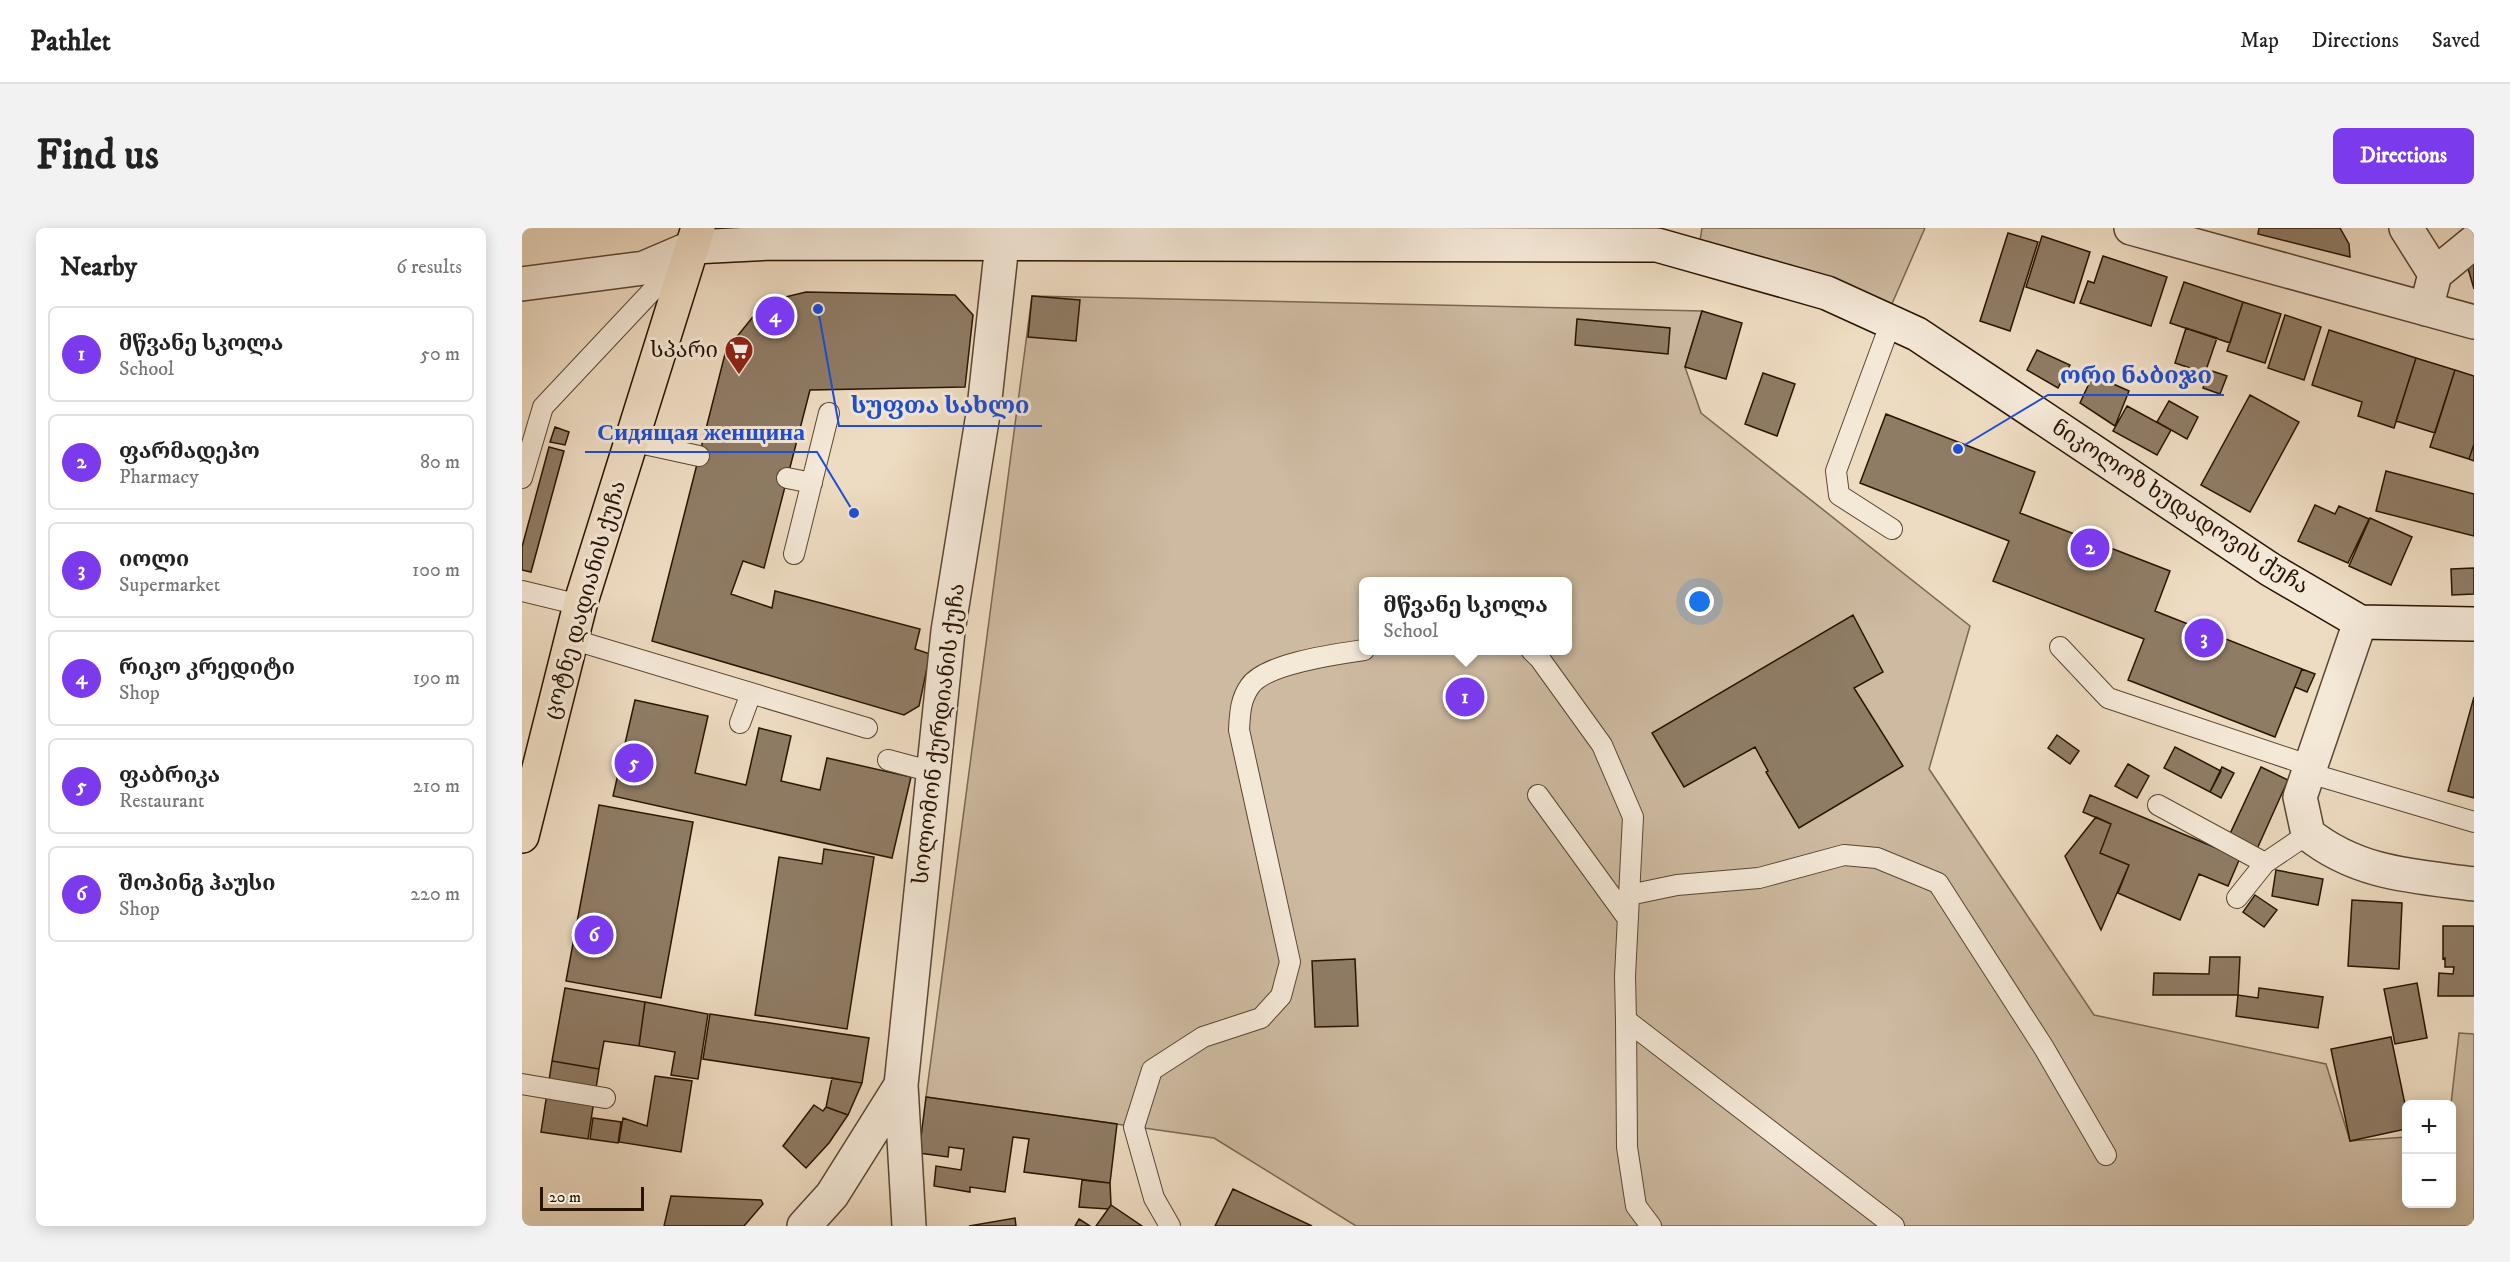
<!DOCTYPE html>
<html lang="en">
<head>
<meta charset="utf-8">
<style>
  :root { --surface:#fff; --page:#f2f2f2; --text:#222; --muted:#767676; --line:#e0e0e0; --accent:#7c3aed }
  body { margin:0; font-family:"IM FELL DW Pica","Noto Serif Georgian",serif; background:var(--page); color:var(--text) }
  .controls { position:absolute; right:18px; bottom:18px; display:grid; overflow:hidden; border-radius:9px; box-shadow:0 3px 15px #0003 }
  .controls button { width:54px; height:54px; display:grid; place-items:center; padding:0; border:0; border-bottom:2px solid var(--line); background:var(--surface); color:var(--text); font:30px sans-serif }
  .scale { position:absolute; left:18px; bottom:15px; width:104px; box-sizing:border-box; padding-left:6px; border:3px solid #291401; border-top:0; font-size:16px; line-height:21px; white-space:nowrap; color:#291401; -webkit-text-stroke:4px #f4e8d7; paint-order:stroke }
  .you { position:absolute; left:1178px; top:374px; width:21px; height:21px; margin:-15px; border:4px solid #fff; border-radius:50%; background:#1a73e8; box-shadow:0 0 0 9px #1a73e833 }
  .badge { display:grid; place-items:center; width:39px; height:39px; border-radius:50%; background:var(--accent); color:#fff; font-size:20px; font-weight:700 }
  .pin { position:absolute; translate:-50% -50%; border:3px solid #fff; box-shadow:0 2px 6px #0006 }
  .popup { position:absolute; left:837px; top:349px; width:213px; height:78px; box-sizing:border-box; display:grid; place-content:center; border-radius:9px; background:var(--surface); filter:drop-shadow(0 2px 4px #0005); font-size:20px; white-space:nowrap; color:var(--muted) }
  .popup b { font-size:22px; color:var(--text) }
  .popup::after { content:''; position:absolute; left:50%; top:100%; margin-left:-12px; border:12px solid transparent; border-top-color:var(--surface) }
  .list { margin:0; padding:0; list-style:none }
  h2 { display:flex; justify-content:space-between; align-items:center; height:78px; margin:0; padding:0 24px; font-size:26px }
  h2 small { font-size:20px; font-weight:400; color:var(--muted) }
  .list li { display:grid; grid-template-columns:39px 1fr auto; gap:18px; align-items:center; box-sizing:border-box; height:96px; margin:0 12px 12px; padding:0 12px; border:2px solid var(--line); border-radius:9px }
  .list b { display:block; font-size:22px; white-space:nowrap }
  .list p { margin:0; font-size:20px; white-space:nowrap; color:var(--muted) }
  .list em { font-size:20px; font-style:normal; color:var(--muted) }
  .map { position:relative; flex:none; width:1952px; height:998px; overflow:hidden; border-radius:9px }
  header { display:flex; align-items:center; gap:36px; box-sizing:border-box; height:84px; padding:0 30px; background:var(--surface); border-bottom:2px solid var(--line) }
  header strong { font-size:28px }
  nav { display:flex; gap:33px; margin-inline-start:auto; font-size:21px }
  .intro { display:flex; align-items:center; justify-content:space-between; box-sizing:border-box; height:144px; padding:0 36px }
  h1 { margin:0; font-size:42px }
  .button { padding:15px 27px; border-radius:9px; background:var(--accent); color:#fff; font-size:21px; font-weight:700 }
  main { display:flex; gap:36px; padding:0 36px }
  aside { flex:1; background:var(--surface); border-radius:9px; box-shadow:0 3px 15px #0003 }
  .map>svg:first-child { display:block }
  .green { fill:#cdbaa1; stroke:#7b6751; stroke-width:1.5; fill-rule:evenodd }
  .building { fill:#8f7c65; stroke:#291401; stroke-width:1.5 }
  .lines { fill:none; stroke-linecap:round; stroke-linejoin:round }
  .service-casing { stroke:#5a4631; stroke-width:22 }
  .minor-casing { stroke:#5a4631; stroke-width:36 }
  .secondary-casing { stroke:#291401; stroke-width:36 }
  .primary-casing { stroke:#291401; stroke-width:36 }
  .service { stroke:#f4e8d7; stroke-width:20 }
  .minor { stroke:#f4e8d7; stroke-width:33 }
  .secondary { stroke:#f4e8d7; stroke-width:33 }
  .primary { stroke:#eedcc2; stroke-width:33 }
  .labels { text-anchor:middle; dominant-baseline:central; stroke-width:6; stroke-linejoin:round; paint-order:stroke }
  .poi-label { font-size:22px; fill:#291401; stroke:#f4e8d7; text-anchor:end }
  .street-label { font-size:22px; fill:#291401; stroke:#f4e8d7 }
  .leader { fill:none; stroke:#1d4ed8; stroke-width:2 }
  .callout-dot { fill:#1d4ed8; stroke:#f4e8d7; stroke-width:2 }
  .callout-label { font-size:24px; text-anchor:middle; font-weight:bold; fill:#1d4ed8; stroke:#f4e8d7; stroke-width:6; stroke-linejoin:round; paint-order:stroke }
</style>
</head>
<body>
<header>
<strong>Pathlet</strong>
<nav><a>Map</a><a>Directions</a><a>Saved</a></nav>
</header>
<div class="intro"><h1>Find us</h1><a class="button">Directions</a></div>
<main>
<aside>
<h2>Nearby<small>6 results</small></h2>
<ul class="list">
<li><span class="badge">1</span><div><b>მწვანე სკოლა</b><p>School</p></div><em>50 m</em></li>
<li><span class="badge">2</span><div><b>ფარმადეპო</b><p>Pharmacy</p></div><em>80 m</em></li>
<li><span class="badge">3</span><div><b>იოლი</b><p>Supermarket</p></div><em>100 m</em></li>
<li><span class="badge">4</span><div><b>რიკო კრედიტი</b><p>Shop</p></div><em>190 m</em></li>
<li><span class="badge">5</span><div><b>ფაბრიკა</b><p>Restaurant</p></div><em>210 m</em></li>
<li><span class="badge">6</span><div><b>შოპინგ ჰაუსი</b><p>Shop</p></div><em>220 m</em></li>
</ul>
</aside>
<div class="map">
<svg width="1952" height="998" viewBox="0 0 1952 998">
  <rect width="100%" height="100%" fill="#eedcc2"/>
  <filter id="stains"><feTurbulence type="fractalNoise" baseFrequency=".00333" numOctaves="4"/><feColorMatrix values="0 0 0 0 .2 0 0 0 0 .09 0 0 0 0 .02 0 0 0 .5 -.17"/></filter>
  <radialGradient id="worn" r=".72"><stop offset=".6" stop-color="#630" stop-opacity="0"/><stop offset="1" stop-color="#630" stop-opacity=".3"/></radialGradient>
  <path class="green" d="M1180,0h223l-34,78 -192,-59z
    M510,68l670,15 -17,56 16,46 269,213 -41,143 165,246 232,49 24,77 56,-4v67h46l-1,-100 8,-71 15,1v192h-1118l-142,-88 -288,-41zM841,354h204v68h-204z"/>
  <path class="building" d="M1737,0h81l9,16 1,13 -92,-23z
    M1486,5l30,9 -28,89 -30,-10z
    M1520,8l48,16 -16,51 -48,-16z
    M1581,28l64,21 -16,49 -71,-23 8,-22 6,2z
    M1952,32v29l-7,-24z
    M1662,54l59,20 -13,41 -60,-20z
    M284,64l149,3 18,20 -8,72 -155,3 -46,178 -21,-7 -12,33 41,14 3,-17 145,38 -5,20 15,5 -11,52 -15,9 -252,-74 74,-291 39,-48z
    M510,68l48,4 -4,41 -48,-4z
    M1721,74l38,12 -16,49 -38,-12z
    M1180,83l40,12 -16,56 -41,-12z
    M1763,87l36,12 -17,53 -36,-12z
    M1055,91l93,9 -2,26 -93,-9z
    M1664,100l31,10 -12,35 -30,-10z
    M1807,102l87,28 -22,70 -36,-12 4,-14 -50,-17z
    M1515,122l33,15 -12,23 -31,-18z
    M1894,130l39,12 -20,63 -39,-12z
    M1687,142l18,6 -7,18 -17,-6z
    M1933,142l19,6v68l-5,15 -39,-12z
    M1241,145l32,11 -18,52 -32,-12z
    M1571,147l36,16 -14,35 -35,-23z
    M1728,167l49,27 -49,90 -49,-27z
    M1647,173l29,16 -11,22 -30,-17z
    M1605,178l44,24 -14,25 -44,-24z
    M1364,186l149,58 -15,41 150,58 -15,40 147,58 -27,68 -147,-57 16,-41 -151,-58 16,-40 -149,-58z
    M33,199l14,5 -4,13 -15,-3z
    M1952,216v17l-5,-2z
    M27,219l15,4 -33,121 -9,-2v-23z
    M1864,243l88,23v42l-98,-25z
    M1793,277l20,9 4,-8 30,13 -21,44 -50,-22z
    M1848,290l42,19 -21,48 -42,-19z
    M1952,340v26l-22,1 -1,-26z
    M1331,387l30,57 -29,16 49,78 -104,62 -33,-56 2,-1 -13,-24 -71,40 -32,-54z
    M1780,441l13,5 -8,18 -12,-5z
    M1952,469v101l-26,-7z
    M113,472l73,16 -13,57 51,12 13,-57 32,8 -10,45 39,9 7,-32 84,19 -19,81 -279,-62z
    M1535,507l22,16 -9,13 -22,-16z
    M1653,519l46,24 -11,21 -46,-24z
    M1606,536l21,12 -12,22 -22,-12z
    M1700,539l12,6 -13,25 -11,-6z
    M1739,539l27,13 -31,69 -28,-13z
    M1568,567l150,63 -12,28 -29,-12 -19,46 -62,-27 11,-28 -29,-12 11,-29 -28,-12z
    M77,577l94,17 -32,176 -95,-17z
    M1574,589l15,7 -11,29 29,12 -28,65 -36,-74z
    M302,621l50,8 -27,172 -92,-14 24,-158 43,7z
    M1754,642l47,9 -5,26 -46,-9z
    M1733,667l22,15 -13,17 -21,-15z
    M1830,672l50,3 -3,66 -51,-3z
    M1921,698h31v70h-36l1,-23 14,1 1,-7h-9v-9l-2,1z
    M1688,729h30l-2,38h-85l1,-22 55,1z
    M833,731l3,67 -43,1 -3,-66z
    M1895,755l10,55 -32,6 -11,-55z
    M43,760l80,14 -6,44 -35,-5 -5,28 -47,-8z
    M1737,760l64,9 -5,31 -82,-12 2,-21 20,3z
    M123,774l63,12 -10,65 -27,-4 4,-23 -36,-6z
    M188,786l159,24 -7,45 -159,-24z
    M1869,809l15,72v20l-56,12 -19,-92z
    M30,833l47,8 -11,70 -47,-7z
    M133,848l37,5 -11,71 -62,-10 4,-24 24,8z
    M310,850l30,5 -14,32 -22,-8z
    M404,869l191,27 -7,59 -86,-11 5,-33 -16,-2 -8,55 -35,-5v5l-36,-6 2,-20 25,4 3,-21 -15,-2 -1,10 -29,-4z
    M292,877l9,6 3,-4 22,8 -19,28 -23,25 -23,-22z
    M71,890l28,4 -3,21 -28,-4z
    M560,952l28,3 1,22 -3,4 -29,-2z
    M711,961l79,37h-97z
    M149,968l90,4 2,4 -19,22h-80z
    M589,977l31,21h-46z
    M493,990l1,8h-47z
    M557,991l11,7h-15z"/>
  <g class="lines">
    <g class="service-casing">
      <path id="service" d="M1369,94l-55,149 3,24 53,34
        M108,213l69,15
        M0,250l21,-71 140,-149
        M265,250l25,5
        M272,326l35,-141
        M0,363l58,14
        M49,411l296,89
        M1538,419l48,51 203,68
        M1009,422l9,9 62,86 31,72 -8,159 1,44 268,206
        M218,495l11,-30
        M366,532l45,12
        M1787,545l165,49
        M1016,567l90,124
        M1636,577l107,58 43,-29
        M1107,667l48,-10 82,-7 85,-23 33,3 61,25 106,165 62,107
        M1715,670l28,-35
        M1104,792l1,127 9,59 15,20
        M0,856l83,14
        M648,998l-16,-28 -20,-71 18,-57 51,-33 58,-19 20,-22 9,-34 -51,-232c1,-16 1,-30 11,-44 16,-23 87,-32 114,-36"/>
    </g>
    <g class="minor-casing">
      <path id="minor" d="M1609,0l343,94
        M1884,0l29,46
        M0,56l122,-16 49,-21
        M1904,81l9,-35 39,-32
        M1838,394l-60,175 8,37c50,40 105,42 166,50
        M282,998l28,-31 69,-110
        M387,998l-8,-141 47,-454 36,-223 18,-164"/>
    </g>
    <g class="secondary-casing">
      <path id="secondary" d="M171,19l78,-4 886,2 170,48 90,41 354,236 89,52 114,2"/>
    </g>
    <g class="primary-casing">
      <path id="primary" d="M0,608l58,-231 118,-377"/>
    </g>
    <use href="#service" class="service"/>
    <use href="#minor" class="minor"/>
    <use href="#secondary" class="secondary"/>
    <use href="#primary" class="primary"/>
  </g>
  <defs>
    <g id="supermarket-pin" transform="scale(1.5)"><path d="M0 17L-7.5 6A9.5 9.5 0 1 1 7.5 6Z" fill="#8f2418" stroke="#f4e8d7"/><path d="M-6-5.5h2.5l.6 2H6L4.5 2H-2.5L-4.4-4H-6ZM-1.5 3.2a1.3 1.3 0 1 0 .1 0ZM3 3.2a1.3 1.3 0 1 0 .1 0Z" fill="#fff"/></g>
  </defs>
  <g fill-rule="evenodd">
    <use href="#supermarket-pin" x="217" y="122"/>
  </g>
  <g class="labels">
    <g class="poi-label">
      <text x="196" y="122">სპარი</text>
    </g>
    <g class="street-label">
      <text transform="translate(1658 279) rotate(33)">ნიკოლოზ ხუდადოვის ქუჩა</text>
      <text transform="translate(63 372) rotate(-74)">ცოტნე დადიანის ქუჩა</text>
      <text transform="translate(417 506) rotate(-83)">სოლომონ ქურდიანის ქუჩა</text>
    </g>
  </g>
  <path class="leader" d="M1436 221L1526 167H1702M296 81L317 198H520M332 285L295 224H63"/>
  <g class="callout-dot">
    <circle cx="1436" cy="221" r="6"/>
    <circle cx="296" cy="81" r="6"/>
    <circle cx="332" cy="285" r="6"/>
  </g>
  <g class="callout-label">
    <text x="1614" y="155">ორი ნაბიჯი</text>
    <text x="418" y="185">სუფთა სახლი</text>
    <text x="179" y="212">Сидящая женщина</text>
  </g>
  <rect width="100%" height="100%" filter="url(#stains)"/>
  <rect width="100%" height="100%" fill="url(#worn)"/>
</svg>
<div class="controls">
<button>+</button>
<button>−</button>
</div>
<div class="scale">20 m</div>
<div class="you"></div>
<div class="pin badge" style="left:943px;top:469px">1</div>
<div class="popup"><b>მწვანე სკოლა</b>School</div>
<div class="pin badge" style="left:1568px;top:320px">2</div>
<div class="pin badge" style="left:1682px;top:410px">3</div>
<div class="pin badge" style="left:253px;top:88px">4</div>
<div class="pin badge" style="left:112px;top:535px">5</div>
<div class="pin badge" style="left:72px;top:707px">6</div>
</div>
</main>
</body>
</html>
